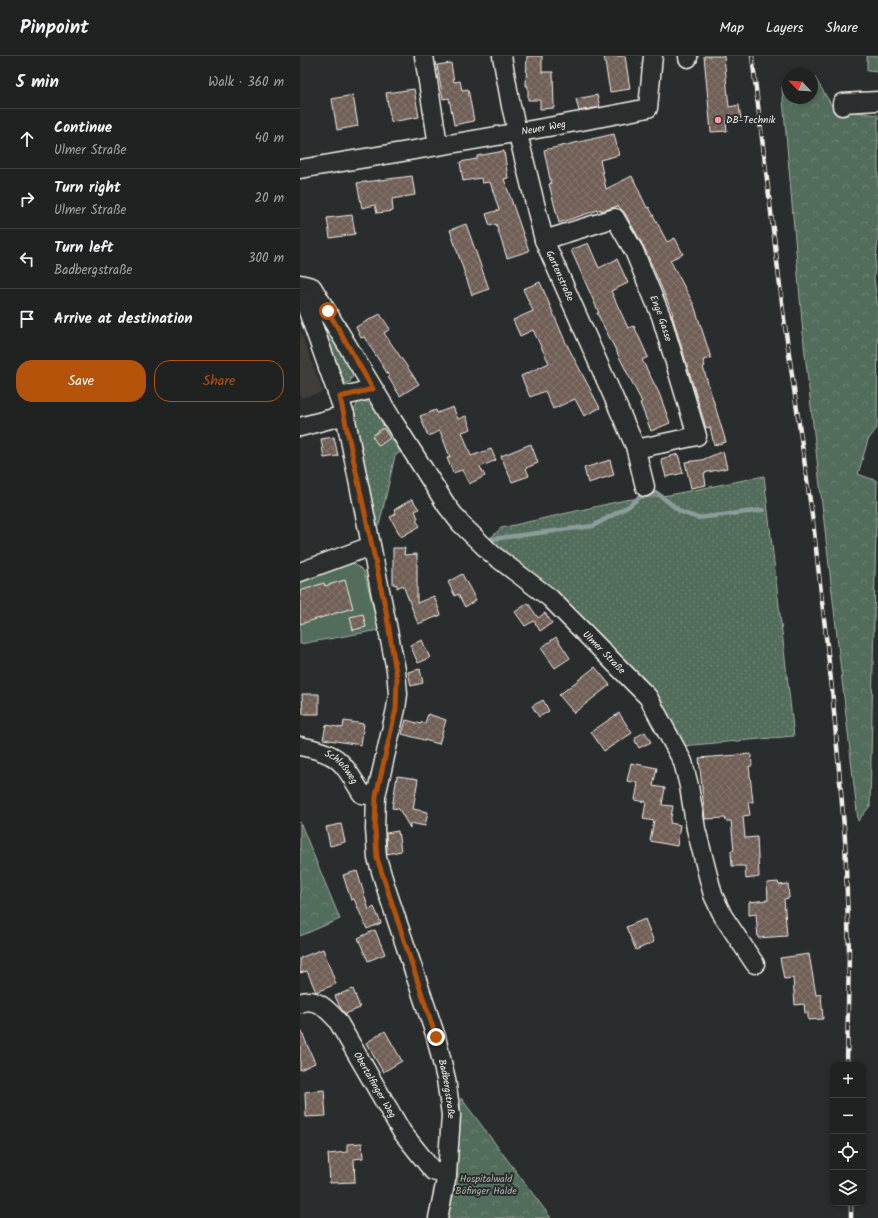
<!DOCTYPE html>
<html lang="en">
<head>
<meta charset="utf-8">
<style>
  :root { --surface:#202222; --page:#2d2f2f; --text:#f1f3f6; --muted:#a2a4a5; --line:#3d3f40; --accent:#b45309 }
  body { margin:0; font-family:Kalam,sans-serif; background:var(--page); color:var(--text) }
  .controls { position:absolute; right:12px; bottom:12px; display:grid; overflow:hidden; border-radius:8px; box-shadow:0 2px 6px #0003 }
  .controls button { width:36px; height:36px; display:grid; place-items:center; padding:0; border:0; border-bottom:1px solid var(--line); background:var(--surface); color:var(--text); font:20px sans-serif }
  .compass { position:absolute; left:482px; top:12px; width:36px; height:36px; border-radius:50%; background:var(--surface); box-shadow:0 2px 6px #0003; rotate:295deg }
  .stop { position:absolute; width:12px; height:12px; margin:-9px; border:3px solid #b45309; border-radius:50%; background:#fff }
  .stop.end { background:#b45309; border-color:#fff; box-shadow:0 1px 4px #0008 }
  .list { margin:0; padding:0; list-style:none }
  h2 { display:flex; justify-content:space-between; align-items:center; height:52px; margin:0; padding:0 16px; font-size:17px }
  h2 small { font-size:13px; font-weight:400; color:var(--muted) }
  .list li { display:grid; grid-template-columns:26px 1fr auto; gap:12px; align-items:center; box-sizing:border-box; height:60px; padding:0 16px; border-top:1px solid var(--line) }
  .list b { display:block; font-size:15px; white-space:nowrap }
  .list p { margin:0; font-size:13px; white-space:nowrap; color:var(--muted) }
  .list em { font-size:13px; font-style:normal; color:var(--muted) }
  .actions { display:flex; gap:8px; padding:12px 16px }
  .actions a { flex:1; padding:9px 0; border:1px solid var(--accent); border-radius:16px; text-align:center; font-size:14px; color:var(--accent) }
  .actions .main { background:var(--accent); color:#fff }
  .icon { flex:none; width:22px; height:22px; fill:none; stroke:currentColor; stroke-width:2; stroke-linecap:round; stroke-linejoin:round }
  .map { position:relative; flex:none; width:578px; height:1162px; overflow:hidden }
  header { display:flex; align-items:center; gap:24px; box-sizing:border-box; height:56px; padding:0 20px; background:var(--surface); border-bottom:1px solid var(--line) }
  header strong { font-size:19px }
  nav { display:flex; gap:22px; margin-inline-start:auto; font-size:14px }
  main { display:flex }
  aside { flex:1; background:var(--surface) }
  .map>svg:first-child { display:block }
  .built { fill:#3f3c3a }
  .grass { fill:url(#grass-dots); stroke:#a4afa2 }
  .forest { fill:url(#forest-crowns); stroke:#a4afa2 }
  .garden { fill:#536d5b; stroke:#a4afa2 }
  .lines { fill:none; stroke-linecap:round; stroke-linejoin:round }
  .stream { stroke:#8c9c9b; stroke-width:4.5 }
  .building { fill:url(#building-cross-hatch); stroke:#f4f1e8 }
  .minor-casing { stroke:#f4f1e8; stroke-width:21 }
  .minor { stroke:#2a2d2e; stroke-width:18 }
  .rail-casing { stroke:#f4f1e8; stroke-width:4.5 }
  .rail { stroke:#2a2d2e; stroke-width:3; stroke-dasharray:9; stroke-linecap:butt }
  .route { stroke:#b45309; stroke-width:5 }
  .poi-dot { fill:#ff9aa2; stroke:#2a2d2e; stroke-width:1.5 }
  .labels { text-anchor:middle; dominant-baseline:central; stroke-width:4; stroke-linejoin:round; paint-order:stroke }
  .poi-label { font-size:10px; fill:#f4f1e8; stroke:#2a2d2e; text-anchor:start }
  .street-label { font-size:10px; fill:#f4f1e8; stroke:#2a2d2e }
  .park-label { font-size:10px; fill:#acb6a9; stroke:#2a2d2e }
</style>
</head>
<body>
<header>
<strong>Pinpoint</strong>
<nav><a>Map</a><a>Layers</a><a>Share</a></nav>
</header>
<main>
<aside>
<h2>5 min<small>Walk · 360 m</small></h2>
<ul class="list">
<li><svg class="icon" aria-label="ahead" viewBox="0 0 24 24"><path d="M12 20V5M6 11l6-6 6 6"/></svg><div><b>Continue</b><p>Ulmer Straße</p></div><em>40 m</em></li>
<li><svg class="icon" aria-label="right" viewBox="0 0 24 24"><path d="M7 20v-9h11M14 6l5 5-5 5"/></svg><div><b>Turn right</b><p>Ulmer Straße</p></div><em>20 m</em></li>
<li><svg class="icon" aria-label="left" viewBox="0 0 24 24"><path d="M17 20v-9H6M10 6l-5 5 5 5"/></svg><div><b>Turn left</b><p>Badbergstraße</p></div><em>300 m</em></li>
<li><svg class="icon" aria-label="arrive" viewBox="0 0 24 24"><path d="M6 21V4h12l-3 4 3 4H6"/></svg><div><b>Arrive at destination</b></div></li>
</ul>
<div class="actions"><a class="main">Save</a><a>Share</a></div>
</aside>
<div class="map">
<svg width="578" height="1162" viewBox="0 0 578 1162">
  <defs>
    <pattern id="grass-dots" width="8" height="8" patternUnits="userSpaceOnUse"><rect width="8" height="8" fill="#536d5b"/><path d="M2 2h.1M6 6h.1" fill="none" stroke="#6c8273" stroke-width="1.8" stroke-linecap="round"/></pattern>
    <pattern id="forest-crowns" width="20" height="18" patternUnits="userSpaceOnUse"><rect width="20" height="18" fill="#536d5b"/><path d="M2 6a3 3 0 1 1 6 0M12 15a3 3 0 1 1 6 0" fill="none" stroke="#6c8273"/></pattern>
    <pattern id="building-cross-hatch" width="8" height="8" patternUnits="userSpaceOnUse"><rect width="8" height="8" fill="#6f5e57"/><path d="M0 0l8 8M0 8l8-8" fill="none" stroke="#84766f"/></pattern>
  </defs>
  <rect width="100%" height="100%" fill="#2a2d2e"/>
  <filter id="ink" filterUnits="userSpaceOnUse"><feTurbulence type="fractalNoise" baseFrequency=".025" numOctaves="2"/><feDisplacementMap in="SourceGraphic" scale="8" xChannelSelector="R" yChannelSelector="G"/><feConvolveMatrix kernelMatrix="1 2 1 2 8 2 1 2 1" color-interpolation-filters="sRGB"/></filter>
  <g filter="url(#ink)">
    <path class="built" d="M0,274l23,62 -23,6z"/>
    <path class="grass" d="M23,260l32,55 -5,11 -5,2 -25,-66z
      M59,345h4l12,3 28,46 -8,6 -16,70 -2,-1 -23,-115z
      M464,420l30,260 -112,10 -28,-51 -169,-152 16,-15 124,-28 44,-5z"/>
    <path class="forest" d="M567,0h11v16l-11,-1z
      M512,20h2l20,33 44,6v124l-4,39 4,31 -1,119 -9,12 -10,34 19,7 -7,325 -12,15 -54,-476 -22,-258 6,-2v13h24z
      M0,766l40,97 -40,17z
      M161,1042l90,120h-106l11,-48z"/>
    <path class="garden" d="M53,507l11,8 15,59 -79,14v-61z"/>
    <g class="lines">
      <path class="stream" d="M192,483l101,-13 36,-20 13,-11 15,-2 24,19 17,6 65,-8"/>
    </g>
    <path class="building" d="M227,0h15v16h11l1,36 -14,1v-9h-12v-14h-2z
      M304,0h21l5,33 -20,3z
      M404,0h20l5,51 10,-2 2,14 -15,2 1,10 -16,1z
      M151,7l3,19 6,-1 2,9 6,-1 6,32 -20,4 -5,-27 -6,1 -6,-34z
      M114,33l5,28 -28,5 -5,-29z
      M53,39l5,31 -21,4 -5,-31z
      M297,39l3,12 -21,4 -3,-12z
      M314,78l5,21 -19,5 6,29 26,-13 15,32 2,-1 18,35 8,-4 8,16 -13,6 24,45 10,31 7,22 -8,2 2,6 -2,1 23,75 -12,3 -4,-18 -4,1 -34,-113 1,-1 -29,-67 -20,-35 -6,-6 -17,5v-2l-42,14 -10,-39h2l-7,-34z
      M204,95l4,27 -4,1 25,72 -22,7 -11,-34 -6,2 -4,-12 13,-4 -9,-28 -8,1 -1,-5 -18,3 -3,-19 17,-3v-3z
      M112,120l3,19 -23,4 1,12 -16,2 -2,-8 -13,3 -5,-25z
      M52,159l3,19 -25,4 -3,-20z
      M166,168l23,65 -17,6 -22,-65z
      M288,187l11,25 18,-9 11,24 -17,8 17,37 6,-2 14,31 -6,3 17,33 11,30 -19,8 -11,-28 2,-1 -45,-89h2l-28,-63z
      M240,226l25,59 35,67 -16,8 -9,-17 -22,10 -8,-18 -15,6 -9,-21 28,-13 -16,-33 -13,6 -7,-16 20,-9 -10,-22z
      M80,258l10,15 -6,4 35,51 -19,12 -12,-19 1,-1 -25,-39 -3,1 -5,-11z
      M153,351l5,12 8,-3 5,13 -9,3 9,24 20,-7 5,11 -16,7 5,9 -16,8 -7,-14 -9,3 -6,-15 3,-1 -10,-26 -12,5 -8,-20 16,-6 1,3z
      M83,372l7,10 -11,8 -7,-10z
      M34,381l4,19 -14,2 -3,-19z
      M231,388l7,19 -12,5 3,8 -17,6 -11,-26z
      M423,395l4,17 -23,5 2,12 -15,3 -6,-26 17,-2z
      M378,398l5,19 -17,4 -5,-18z
      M310,404l4,15 -26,8 -4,-15z
      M112,443l7,10 -4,2 3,7 -2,2 4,6 -19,11 -11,-20 6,-3 -2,-4z
      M93,492h12l-1,7 13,-1v49l17,-7 7,19 -23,9 -15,-39 -6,3v-3l-4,-1z
      M162,518l14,26 -11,7 -7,-13 -3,2 -7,-14z
      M45,524l8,28 -53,16v-33l24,-8 1,3z
      M228,547l10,15 7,-5 7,10 -12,8 -6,-10 -9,5 -10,-14z
      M63,558l3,13 -13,3 -3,-13z
      M256,581l14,21 -15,10 -14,-20z
      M122,584l8,18 -12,5 -8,-18z
      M295,611l15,18 -36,28 -15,-18z
      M120,613l3,14 -12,3 -3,-14z
      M2,638h17v20h-16z
      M243,644l6,11 -10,6 -7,-11z
      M319,657l13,20 -28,18 -13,-19z
      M128,658l18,6 -7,24 -37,-10 4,-14 15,4 1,-2 3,1z
      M44,665l20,3 -3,21 -38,-6 3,-14 17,3z
      M345,676l6,10 -12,6 -4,-7 1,-4z
      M451,698l1,12h-3l4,36h-5l2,13 -7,1 2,22 12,-1 2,40 -13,2 -1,-13h-13l-1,-15 3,-1 -3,-29h-5l-1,-3 -20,1 -6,-61z
      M331,707l26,5 -4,18 12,2 -3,17 11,1 -3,17 10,2 -3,21 -27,-5 4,-20 -11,-2 3,-17 -11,-2 3,-17 -11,-2z
      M97,720l21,3 -5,30 15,3 -3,14 -15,-3v5l-11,-19 -7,-1z
      M41,768l4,18 -15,4 -4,-19z
      M98,775l3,20 -14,3 -1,-21z
      M57,815l12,39 5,-3 7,16 -14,6 -13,-30 -3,1 -8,-25z
      M478,826l1,3 9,-1 1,14 -5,1 3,37 -29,2 -2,-24 -7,1v-13l19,-2 -1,-17z
      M345,863l9,23 -18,8 -10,-23z
      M75,874l10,24 -17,7 -10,-23z
      M23,893l13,35 -20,8 -9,-21 -7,2v-15z
      M509,898l7,41 5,-1 2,25 -15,1v-7h-3l-1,-9 -9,1 -2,-27 -9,1 -4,-21z
      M53,933l7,19 -15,6 -5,-7 -5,-11z
      M0,972l15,35 -15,7z
      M85,975l17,30 -19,11 -17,-29z
      M24,1034l2,26 -20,1 -1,-25z
      M62,1087l1,15 -9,1 1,23 -25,1 -2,-29 19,-2v-8z"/>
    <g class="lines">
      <g class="minor-casing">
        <g id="minor">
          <path d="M124,0l14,89"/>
          <path id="s1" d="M202,0l9,50 33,134 91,206 10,41"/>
          <path d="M388,2v-2"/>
          <path d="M542,50v-3l36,-2"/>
          <path id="s2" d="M0,113c116,-20 232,-37 348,-61l5,-52"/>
          <path id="s3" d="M244,184l71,-22 19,33 27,65 36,120 -61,13"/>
          <path id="s4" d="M0,228l12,3 81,134 54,85 14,18 31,30 58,44 98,99 35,65 6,24 7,43 17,66 10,21 32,48"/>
          <path id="s5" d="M0,233l45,126 51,255 2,24 -2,15 -20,87 -1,33 2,29 9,30 50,149 10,42 5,36 -4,60 -9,43"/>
          <path d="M40,341l33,-8"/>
          <path d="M0,371l45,-12"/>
          <path d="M0,516l71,-26"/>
          <path id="s6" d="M0,690c40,8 41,14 62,48l14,2"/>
          <path id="s7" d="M0,947c15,-7 28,7 37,17l65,112 31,39 14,4"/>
        </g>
      </g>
      <use href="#minor" class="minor"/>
      <g class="rail-casing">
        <path id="rail" d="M452,0l32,263 29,203 19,167 13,149 4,113 -2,114
          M551,1147v15"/>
      </g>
      <use href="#rail" class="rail"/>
    </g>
  </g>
  <g class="lines" filter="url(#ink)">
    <path class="route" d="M28,255l45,78 -33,8 46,214 11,67 -1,31 -20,87 -1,32 2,30 59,179"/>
  </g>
  <circle class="poi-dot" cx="418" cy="64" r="4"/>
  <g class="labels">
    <g class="poi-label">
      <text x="426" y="64">DB-Technik</text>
    </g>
    <g class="street-label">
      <text stroke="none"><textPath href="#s2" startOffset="247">Neuer Weg</textPath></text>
      <text stroke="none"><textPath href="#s1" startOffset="228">Gartenstraße</textPath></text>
      <text stroke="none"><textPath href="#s3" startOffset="185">Enge Gasse</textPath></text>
      <text stroke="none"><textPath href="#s4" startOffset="485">Ulmer Straße</textPath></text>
      <text stroke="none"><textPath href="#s6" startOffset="48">Schloßweg</textPath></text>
      <text stroke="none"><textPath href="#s7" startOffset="119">Obertalfinger Weg</textPath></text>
      <text stroke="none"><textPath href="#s5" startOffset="826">Badbergstraße</textPath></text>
    </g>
    <g class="park-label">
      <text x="186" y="1123">Hospitalwald<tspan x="186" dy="12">Böfinger Halde</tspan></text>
    </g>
  </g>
</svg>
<div class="controls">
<button>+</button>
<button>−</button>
<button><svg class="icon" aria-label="locate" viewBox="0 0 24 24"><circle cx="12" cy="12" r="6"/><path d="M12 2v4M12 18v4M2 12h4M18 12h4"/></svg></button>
<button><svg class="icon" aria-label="layers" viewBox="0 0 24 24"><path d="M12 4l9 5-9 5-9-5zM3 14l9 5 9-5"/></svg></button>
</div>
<svg class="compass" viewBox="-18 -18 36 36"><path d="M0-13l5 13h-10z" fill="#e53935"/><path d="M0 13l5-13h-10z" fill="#a2a4a5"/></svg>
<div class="stop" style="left:28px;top:255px"></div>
<div class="stop end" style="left:136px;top:981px"></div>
</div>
</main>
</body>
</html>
